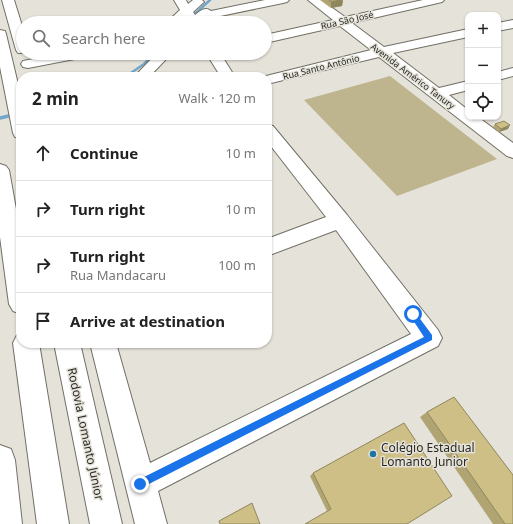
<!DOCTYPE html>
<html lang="en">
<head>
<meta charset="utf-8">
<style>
  :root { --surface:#fff; --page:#f2f2f2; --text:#222; --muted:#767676; --line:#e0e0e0 }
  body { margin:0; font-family:"Noto Sans",sans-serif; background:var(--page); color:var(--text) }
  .controls { position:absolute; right:12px; top:12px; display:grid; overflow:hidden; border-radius:8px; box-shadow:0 1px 3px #0004 }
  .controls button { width:36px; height:36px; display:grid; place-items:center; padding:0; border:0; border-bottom:1px solid var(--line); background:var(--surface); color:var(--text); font:20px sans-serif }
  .stop { position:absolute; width:12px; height:12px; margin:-9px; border:3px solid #1a73e8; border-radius:50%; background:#fff }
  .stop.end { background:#1a73e8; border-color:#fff; box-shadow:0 1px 4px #0008 }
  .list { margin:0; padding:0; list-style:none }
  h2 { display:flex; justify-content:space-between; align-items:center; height:52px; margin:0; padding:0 16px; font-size:17px }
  h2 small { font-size:13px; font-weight:400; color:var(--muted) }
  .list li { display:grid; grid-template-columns:26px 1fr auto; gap:12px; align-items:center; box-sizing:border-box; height:56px; padding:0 16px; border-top:1px solid var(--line) }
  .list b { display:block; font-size:15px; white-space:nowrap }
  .list p { margin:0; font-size:13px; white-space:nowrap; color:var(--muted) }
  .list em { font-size:13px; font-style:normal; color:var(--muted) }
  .icon { flex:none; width:22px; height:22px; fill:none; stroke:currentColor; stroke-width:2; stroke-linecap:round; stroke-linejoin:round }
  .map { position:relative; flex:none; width:513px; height:524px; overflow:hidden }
  .search { position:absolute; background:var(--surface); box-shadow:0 1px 3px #0004; left:16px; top:16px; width:256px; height:44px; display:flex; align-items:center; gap:10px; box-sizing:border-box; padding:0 14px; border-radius:22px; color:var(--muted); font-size:15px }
  .panel { position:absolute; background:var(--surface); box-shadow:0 1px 3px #0004; left:16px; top:72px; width:256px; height:276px; border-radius:16px }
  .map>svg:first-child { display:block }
  .green { fill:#beb48e }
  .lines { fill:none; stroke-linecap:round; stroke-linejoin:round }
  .stream-far1 { stroke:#72a7ca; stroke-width:2.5 }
  .stream { stroke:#72a7ca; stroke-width:3.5 }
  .minor-casing { stroke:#716f66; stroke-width:2 }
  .highway-casing { stroke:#716f66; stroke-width:2 }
  .minor { fill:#fff; fill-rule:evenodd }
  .highway { fill:#fff; fill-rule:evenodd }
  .wall { fill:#b1a473 }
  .shaded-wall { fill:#90865e }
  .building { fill:#cebf86; stroke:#90865e }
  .route { fill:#1a73e8 }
  .poi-dot { fill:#1d74a4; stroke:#e5e3d9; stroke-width:1.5 }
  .labels { text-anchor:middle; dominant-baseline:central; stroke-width:3; stroke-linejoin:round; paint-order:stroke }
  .far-street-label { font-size:9px; fill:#2a2926; stroke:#e5e3d9 }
  .near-street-label { font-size:12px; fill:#2a2926; stroke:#e5e3d9 }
  .near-poi-label { font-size:12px; fill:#2a2926; stroke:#e5e3d9; text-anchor:start }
</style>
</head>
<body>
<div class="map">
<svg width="513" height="524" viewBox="0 0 513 524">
  <rect width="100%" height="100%" fill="#e5e3d9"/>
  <path class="green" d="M390,76l107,83 -100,37 -93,-96z"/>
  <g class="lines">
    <path class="stream-far1" d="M185,23l25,-23
      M125,77l19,-13 11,-11"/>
    <path class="stream" d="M0,118l21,-5"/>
    <g class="minor-casing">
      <path id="minor" d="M2,0h12l9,29v24h4h-9l-2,-3z
        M174,0h12l2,4 5,-4h9l2,2 -11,10 2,3c5,-4 10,-9 16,-4l54,-11h24l-2,2 -4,1 -77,16 -5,4h-13l-3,-5 -5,5h-14l14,-13z
        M308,0h13l24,17 78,-17h21l-2,2 -90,21 32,24 84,-18v8l-75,16 46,35 29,-7v9l-19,5 19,15v7h10l35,26v15l-6,-2 -128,-99 -112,27v-7h-5l109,-27 -31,-24 -75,17v-8l68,-15z
        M513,20v8l-15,3v-8z
        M64,53h28l-2,3 -5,1 -57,11 -5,-1 -2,-3 2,-3z
        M157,53h15l-23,24h-15z
        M206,53h14l15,24h-14z
        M513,68v8l-15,4v-8z
        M267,125l6,1 74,89 91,115 4,8 -4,8 -280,145 9,33h-32l-45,-181h26l34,120 261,-129 -75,-104 -69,26v-17l59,-22 -59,-76z
        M0,445l11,4 4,11 7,64h-22z"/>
    </g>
    <g class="highway-casing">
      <path id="highway" d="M0,30l5,1 1,3 15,63v41l-6,-1 -2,-4 -13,-66z
        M0,164l6,2 3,4 12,67v77l-8,-3 -4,-7 -9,-67z
        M21,333v10h18l30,181h-32l-24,-181 4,-8z
        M54,343h26l42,181h-32z"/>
    </g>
    <use href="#minor" class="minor"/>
    <use href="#highway" class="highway"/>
  </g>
  <path class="wall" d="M320,0h23l-1,6 -11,2z
    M495,124l13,5 -9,3 -6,-5z
    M427,412l86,112h-20l-73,-107z
    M313,473l94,51 -80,-13 -17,-35z"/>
  <path class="shaded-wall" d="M343,0l-1,6 -11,2v-6z
    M510,125l-2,4 -9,3 2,-3z"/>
  <path class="building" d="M329,0h12l-10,2z
    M504,121l6,4 -9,4 -6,-5z
    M454,397l59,78v49h-8l-78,-112z
    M404,423l48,73 -45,28h-102l26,-15 -18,-36z
    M252,503l8,21h-40l-1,-3z"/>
  <path class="route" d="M413,311l2,1 17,23v5l-289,147 -3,2 -4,-2 -1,-3 1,-3 288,-144 -15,-23z"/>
  <circle class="poi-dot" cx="373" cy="454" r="4"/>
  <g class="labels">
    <g class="far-street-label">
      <text transform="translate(347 20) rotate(-13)">Rua São José</text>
      <text transform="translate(321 67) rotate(-14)">Rua Santo Antônio</text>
      <text transform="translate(413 76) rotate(37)">Avenida Américo Tanury</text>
    </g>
    <g class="near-street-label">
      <text transform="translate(86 434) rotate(78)">Rodovia Lomanto Júnior</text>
    </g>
    <g class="near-poi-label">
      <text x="381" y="447">Colégio Estadual<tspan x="381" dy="14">Lomanto Junior</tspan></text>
    </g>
  </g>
</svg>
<div class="controls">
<button>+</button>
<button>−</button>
<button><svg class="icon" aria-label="locate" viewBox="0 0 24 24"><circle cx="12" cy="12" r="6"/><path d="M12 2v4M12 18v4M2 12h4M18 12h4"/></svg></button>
</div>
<div class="stop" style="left:413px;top:314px"></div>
<div class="stop end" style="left:140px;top:484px"></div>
<div class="search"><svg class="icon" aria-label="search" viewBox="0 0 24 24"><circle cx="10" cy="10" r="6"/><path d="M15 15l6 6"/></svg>Search here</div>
<section class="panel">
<h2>2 min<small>Walk · 120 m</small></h2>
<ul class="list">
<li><svg class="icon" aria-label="ahead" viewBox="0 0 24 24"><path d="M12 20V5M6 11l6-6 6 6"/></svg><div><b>Continue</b></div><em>10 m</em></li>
<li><svg class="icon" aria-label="right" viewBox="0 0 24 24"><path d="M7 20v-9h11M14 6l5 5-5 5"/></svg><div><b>Turn right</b></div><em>10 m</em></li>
<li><svg class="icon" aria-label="right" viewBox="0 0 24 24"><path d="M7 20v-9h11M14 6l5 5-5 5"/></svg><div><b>Turn right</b><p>Rua Mandacaru</p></div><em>100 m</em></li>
<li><svg class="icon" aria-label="arrive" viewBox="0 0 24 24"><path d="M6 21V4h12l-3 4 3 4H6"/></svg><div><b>Arrive at destination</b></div></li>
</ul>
</section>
</div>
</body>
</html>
